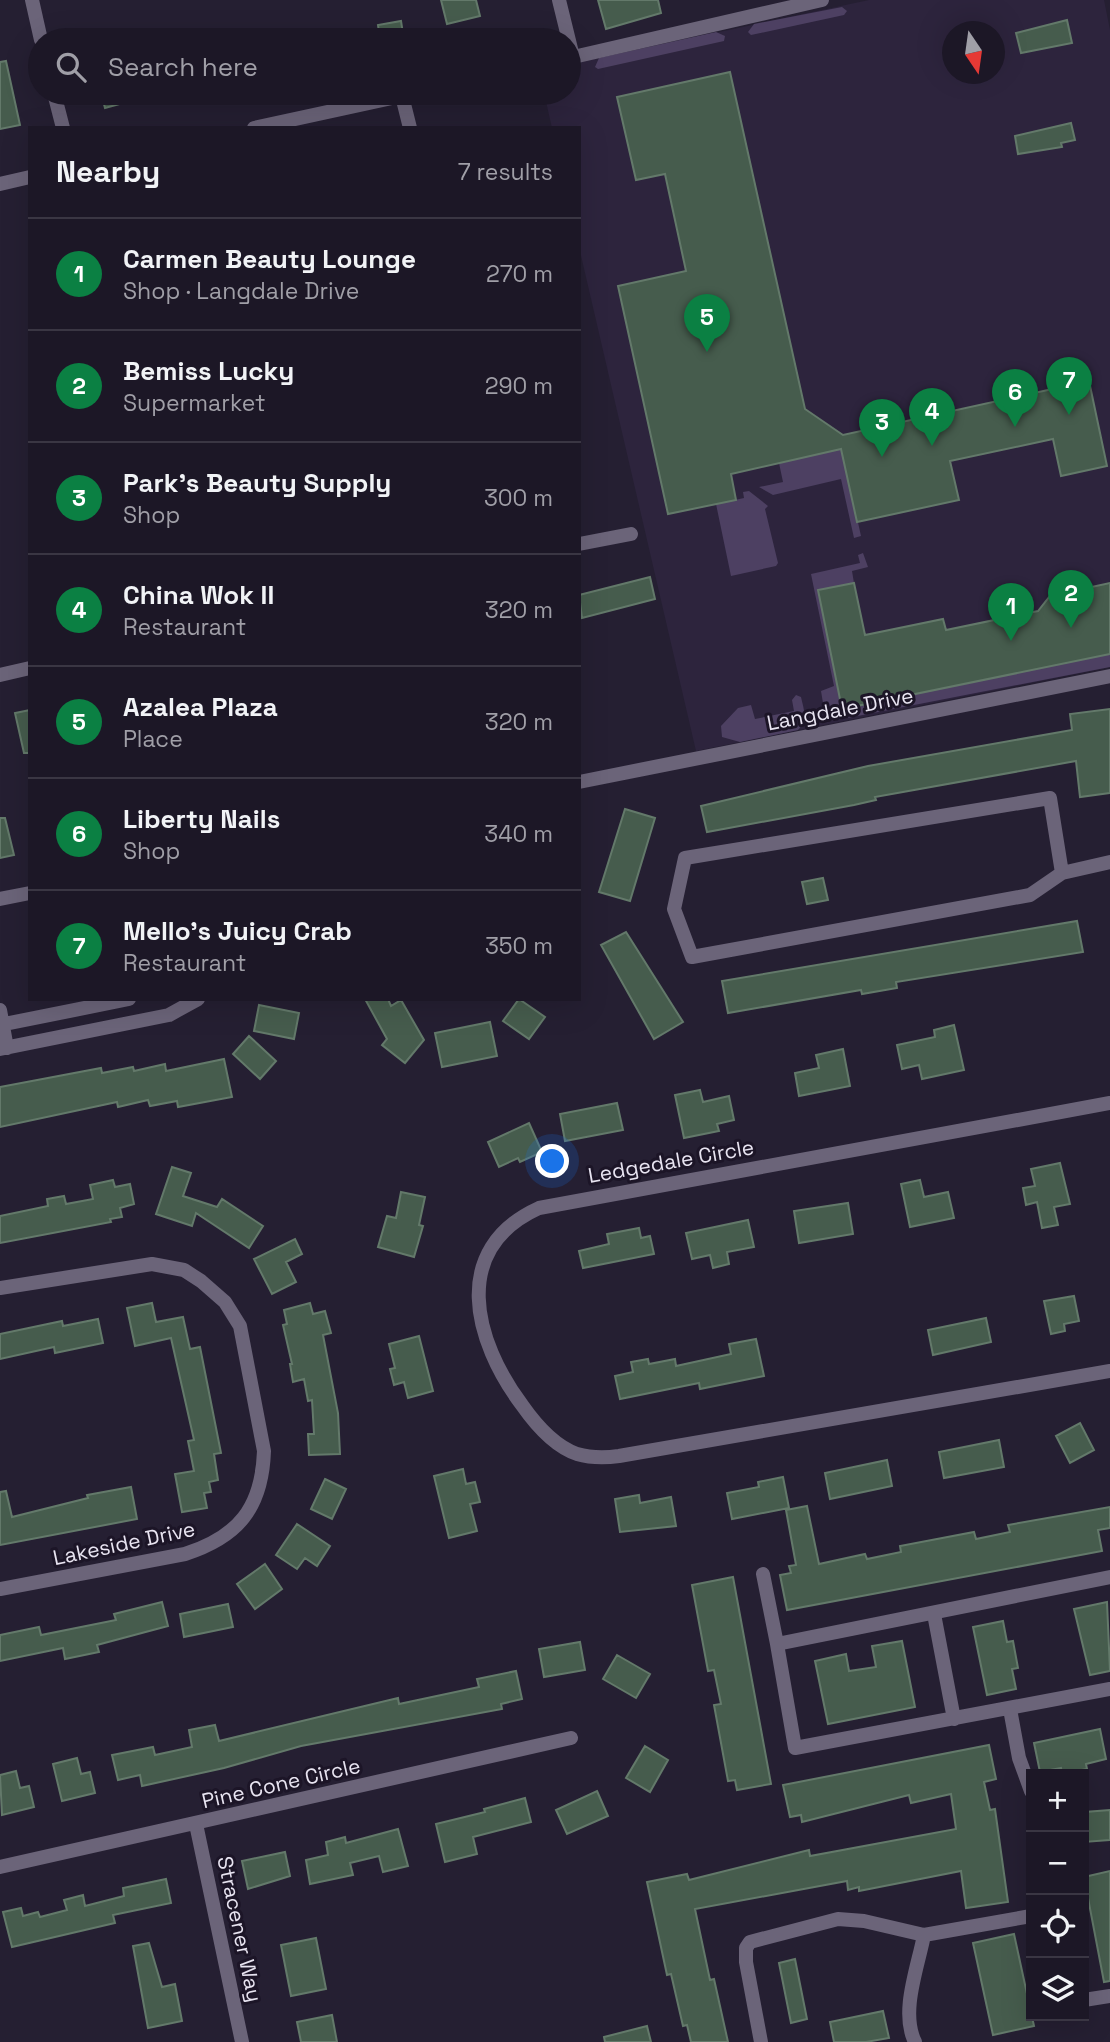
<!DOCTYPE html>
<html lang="en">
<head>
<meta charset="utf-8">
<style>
  :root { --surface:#1c1726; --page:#25202e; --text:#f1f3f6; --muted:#a09fa7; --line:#3a3643; --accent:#0b8043 }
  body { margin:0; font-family:"Space Grotesk",sans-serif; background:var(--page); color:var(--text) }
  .controls { position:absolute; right:21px; bottom:21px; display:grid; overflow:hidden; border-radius:0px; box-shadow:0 7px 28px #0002 }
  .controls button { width:63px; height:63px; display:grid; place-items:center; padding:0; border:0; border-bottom:2px solid var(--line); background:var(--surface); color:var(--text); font:35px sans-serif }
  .compass { position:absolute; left:942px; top:21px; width:63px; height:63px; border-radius:50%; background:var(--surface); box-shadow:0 7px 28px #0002; rotate:167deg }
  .you { position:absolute; left:553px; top:1162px; width:24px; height:24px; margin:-18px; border:5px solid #fff; border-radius:50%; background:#1a73e8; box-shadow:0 0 0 10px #1a73e833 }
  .badge { display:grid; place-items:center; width:46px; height:46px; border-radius:50%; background:var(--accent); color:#fff; font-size:23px; font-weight:700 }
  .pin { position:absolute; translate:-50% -58px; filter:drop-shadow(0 2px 4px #0008) }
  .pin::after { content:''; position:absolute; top:37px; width:24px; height:21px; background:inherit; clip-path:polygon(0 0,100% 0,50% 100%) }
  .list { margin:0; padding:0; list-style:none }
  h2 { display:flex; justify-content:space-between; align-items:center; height:91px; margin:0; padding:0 28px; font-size:30px }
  h2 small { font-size:23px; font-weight:400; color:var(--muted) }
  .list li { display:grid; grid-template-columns:46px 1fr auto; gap:21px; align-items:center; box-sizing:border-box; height:112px; padding:0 28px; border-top:2px solid var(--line) }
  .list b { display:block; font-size:26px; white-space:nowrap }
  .list p { margin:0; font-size:23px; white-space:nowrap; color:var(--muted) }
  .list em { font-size:23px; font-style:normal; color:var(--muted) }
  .icon { flex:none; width:38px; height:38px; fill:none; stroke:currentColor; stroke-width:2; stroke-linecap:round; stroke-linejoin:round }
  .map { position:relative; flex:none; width:1110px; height:2042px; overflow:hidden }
  .search { position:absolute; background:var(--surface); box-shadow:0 7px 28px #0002; left:28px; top:28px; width:553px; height:77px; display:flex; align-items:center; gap:18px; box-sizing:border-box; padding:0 24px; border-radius:38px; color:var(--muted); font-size:26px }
  .panel { position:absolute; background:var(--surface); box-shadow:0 7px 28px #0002; left:28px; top:126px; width:553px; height:875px; border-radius:0px }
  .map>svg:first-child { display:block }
  .built { fill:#2d243d; fill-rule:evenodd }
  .green { fill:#4d4062 }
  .building { fill:#465c4d; stroke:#63796a; stroke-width:2 }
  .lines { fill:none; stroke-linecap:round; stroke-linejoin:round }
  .street { stroke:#6b6479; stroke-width:14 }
  .labels { text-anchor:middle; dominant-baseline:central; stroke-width:6; stroke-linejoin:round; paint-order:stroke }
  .street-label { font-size:21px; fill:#e8e4f1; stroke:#1c1527 }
</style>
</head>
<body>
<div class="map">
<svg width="1110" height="2042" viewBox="0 0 1110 2042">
  <rect width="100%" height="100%" fill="#251f32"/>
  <path class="built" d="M869,0h235l6,30v637l-414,84 -117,-504v-119h-27l-8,-35h25v-29zM953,32h42v42h-42z"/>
  <path class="green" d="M842,7l5,4 -3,4 -93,20 -3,-3 6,-8z
    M716,32l9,4 -1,5 -126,28 -3,-2 4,-9z
    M841,446l20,90 -7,2 -13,-59 -68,16 -14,-8 24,-5 -4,-19 54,-12z
    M749,491l19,15 -3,3 13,54 -2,3 -45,10 -15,-72 28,-6 -1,-6z
    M863,553l5,14 -16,4 2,12 -36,7 24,119 268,-55v13l-278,54 -7,-6 -4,-24 13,-5 -23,-112 49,-11 -2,-8z
    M796,695l5,2c3,13 7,23 -3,33l-58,12 -18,-5 -1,-11 17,-18 13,-3 4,14 39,-8 -2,-11z"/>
  <path class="building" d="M441,0h35l4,16 -33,8z
    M598,0h60l3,13 -55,16z
    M1067,20l5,23 -51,10 -5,-20z
    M401,21l3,19h-24l-2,-15z
    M6,61l14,64 -20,4v-67z
    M730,72l75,337 38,26 246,-54 18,85 -46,10 -8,-37 -103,22 9,39 -102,22 -16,-73 -110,25 5,26 -68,14 -50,-228 68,-15 -21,-97 -29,6 -19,-83z
    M101,93h43l1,4 -40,11z
    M1071,123l4,17 -14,3 1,4 -44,7 -3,-18z
    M650,577l5,22 -73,19 -3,-23z
    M854,583l11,52 78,-16 3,11 92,-19 12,-15 60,-13v71l-268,55 -24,-119z
    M1110,709v84l-30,4 -4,-36 -201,36 1,3 -22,5 -147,27 -6,-26 167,-40 204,-36 -2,-16z
    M30,710v43h-6l-9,-40z
    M625,809l30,9 -25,83 -31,-9z
    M0,818h5l9,37 -14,3z
    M823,878l5,22 -21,4 -5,-22z
    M1077,921l6,31 -187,30 1,6 -35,6 -1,-4 -133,23 -6,-32z
    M626,932l57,90 -29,17 -53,-94z
    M365,999h23l3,7 10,-6 23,40 -19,23 -23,-18 5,-6z
    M519,999l26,18 -16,22 -26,-18z
    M259,1005l40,8 -5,26 -40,-8z
    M490,1022l7,34 -55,11 -7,-34z
    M954,1025l10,45 -42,9 -3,-14 -17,4 -5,-24 38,-8 -1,-7z
    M249,1036l27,25 -16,18 -27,-25z
    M843,1049l7,37 -51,10 -4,-23 24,-5 -3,-13z
    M224,1059l8,38 -54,10 -1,-6 -27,5 -2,-6 -30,7 -1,-5 -117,25v-40l101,-19 1,5 31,-6 1,4 31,-7 1,7z
    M700,1090l3,12 26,-6 5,24 -17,4 2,7 -35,7 -9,-43z
    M617,1103l6,27 -58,11 -5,-27z
    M529,1123l13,29 -22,10 -2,-4 -19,9 -11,-25z
    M1060,1163l10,41 -16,3 4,18 -16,3 -5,-26 -11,3 -3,-17 12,-2 -4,-17z
    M172,1167l19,6 -8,23 34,11 5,-8 41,27 -14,22 -53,-35 -4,13 -36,-12z
    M113,1180l2,7 15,-3 4,20 -14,4 2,9 -12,2 1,3 -111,21v-27l48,-10 -1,-7 17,-3 2,8 27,-5 -3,-14z
    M920,1180l4,17 24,-5 6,26 -44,9 -9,-43z
    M401,1192l24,5 -6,28 4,1 -9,31 -36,-10 9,-31 9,2z
    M848,1203l5,31 -54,9 -5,-32z
    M748,1220l6,27 -27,5 2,12 -16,4 -3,-13 -18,4 -6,-26z
    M639,1228l2,10 9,-2 4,18 -71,14 -4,-17 30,-7 -2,-10z
    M295,1239l7,15 -16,8 10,20 -24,12 -18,-35z
    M1074,1296l5,25 -15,3 1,7 -14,3 -7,-33z
    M152,1303l4,19 27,-5 7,32 10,-2 21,106 -7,1 4,26 -9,2 2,10 -7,1 3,15 -25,4 -7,-38 19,-3 -6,-30 6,-1 -23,-102 -36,8 -8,-38z
    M310,1303l3,11 12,-3 6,22 -8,2 15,78 2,41 -31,1 -1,-21h6l-2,-34 -4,1 -4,-22 -11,3 -3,-18h2l-9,-39 4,-1 -3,-14z
    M986,1318l5,24 -58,13 -5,-25z
    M98,1319l5,24 -48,10 -1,-6 -54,12v-25l62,-13 1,5z
    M419,1336l14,55 -25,7 -4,-16 -10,3 -4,-16 5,-1 -6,-24z
    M756,1339l8,37 -64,13 -1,-6 -79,16 -5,-23 18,-4 -2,-10 17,-3 1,5 26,-5 1,7 55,-12 -2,-10z
    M1080,1423l14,27 -24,13 -14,-27z
    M999,1440l5,27 -60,11 -5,-26z
    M887,1460l5,26 -62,13 -5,-26z
    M463,1469l3,15 9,-2 5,20 -10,2 7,27 -28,7 -15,-62z
    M783,1477l6,31 -57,11 -5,-26 32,-6 -1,-5z
    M325,1479l21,10 -14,30 -21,-10z
    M131,1487l6,32 -137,26v-53l6,-1 6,26 76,-19 -1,-3z
    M639,1495l1,8 31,-6 5,29 -56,6 -5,-33z
    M807,1506l12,58 46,-10 2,5 34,-7 -1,-6 74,-14 2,7 34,-7 -2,-7 102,-18v21l-12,2 4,21 -315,59 -7,-35 11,-2 -2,-7 7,-1 -10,-55z
    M297,1524l33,22 -13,20 -12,-8 -8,11 -21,-14z
    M265,1564l17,25 -27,20 -18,-25z
    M733,1577l38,207 -34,6 -2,-10 -7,1 -14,-76 7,-1 -7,-34 -6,1 -16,-86z
    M162,1602l6,24 -71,19 2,7 -34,7 -2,-11 -63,13v-26l39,-8 2,8 75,-15 -2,-6z
    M1107,1602l3,69 -20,4 -16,-66z
    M228,1604l5,23 -49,10 -4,-23z
    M1003,1621l4,21 6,-1 5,27 -6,1 4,20 -29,6 -14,-68z
    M902,1641l13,66 -87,17 -13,-63 31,-7 3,17 27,-4 -4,-21z
    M580,1642l5,28 -41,7 -5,-28z
    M617,1655l33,19 -14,24 -33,-19z
    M516,1671l6,28 -21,5 1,5 -201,37 -77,22 -82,18 -2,-11 -22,5 -6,-25 41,-8 2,8 37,-8 -3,-17 26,-5 4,16 179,-43 1,6 80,-17 -2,-8z
    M1100,1729l6,30 -20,5 1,5 -25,5 -1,-6 -21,4 -6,-29z
    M989,1745l7,34 -12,3 6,28 5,-1 13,93 -42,6 -5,-37 -102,20v-4l-11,3 -1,-9 -152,28 15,71 4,-1 14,63h-37l-4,-17 -4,1 -12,-52 -4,1 -20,-93 40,-8 2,6 120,-30 1,6 146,-27 -5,-35 -40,9 -2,-8 -107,27 -1,-7 -11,2 -7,-32z
    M645,1746l23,14 -18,32 -24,-14z
    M77,1758l4,16 9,-2 5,21 -33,8 -9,-37z
    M16,1771l4,17 9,-2 5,21 -32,8 -2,-40z
    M597,1791l11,25 -41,18 -11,-24z
    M525,1798l6,24 -58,15 4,17 -32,8 -9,-38 49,-12 -1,-3z
    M1110,1810v30l-26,2 1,-30z
    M398,1829l10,37 -25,6 -4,-16 -29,7 3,12 -43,9 -4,-24 22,-5 -2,-13 19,-5 1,6z
    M285,1852l5,24 -42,13 -6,-28z
    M1110,1871v110l-6,1 -20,-105z
    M166,1879l5,24 -58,12 2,8 -103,24 -9,-35 18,-4 2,8 15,-4 2,5 27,-7 -3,-10 19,-5 2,11 39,-10 -1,-8z
    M1014,1934l20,92 -41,9 -20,-92z
    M316,1938l10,51 -35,7 -10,-51z
    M149,1943l13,44 13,-3 7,37 -34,7 -15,-82z
    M795,1959l12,60 -16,4 -12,-60z
    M883,2011l6,27 -23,4h-32l-4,-20z
    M332,2015l5,27h-36l-4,-20z
    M647,2026l4,16h-46l-1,-5z"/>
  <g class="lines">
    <path class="street" d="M32,0l9,40
      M559,0l14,57
      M569,58l253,-58
      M54,93l9,35
      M402,96l8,32
      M254,128l161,-35
      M0,184l30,-7
      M579,544l52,-10
      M0,675l30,-7
      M579,782l531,-106
      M1062,873l-12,-75 -365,60 -11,51 18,48 338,-62 32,-22 48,-11
      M0,899l30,-6
      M0,1010l7,38
      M0,1025l129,-26
      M0,1049l169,-34 29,-16
      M1110,1103l-571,105c-90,41 -65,133 -17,197 14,20 32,41 55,49 14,4 28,4 42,2l491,-85
      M0,1288l152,-24 32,6 17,11 24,21 15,24 24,125c-2,57 -26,86 -79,103l-185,35
      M763,1574l14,70
      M1110,1577l-333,67 18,104 315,-59
      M934,1614l20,105
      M1010,1709l9,49 12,33
      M196,1824l46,218
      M0,1867l571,-129
      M1084,2000l26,-4
      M761,2042l-15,-80v-14l4,-6 88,-23 26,2 60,14 107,-19
      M915,2042c-15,-30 3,-75 9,-107"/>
  </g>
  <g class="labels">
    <g class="street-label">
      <text transform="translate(840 709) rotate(-11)">Langdale Drive</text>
      <text transform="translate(671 1161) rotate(-10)">Ledgedale Circle</text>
      <text transform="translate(124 1543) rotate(-12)">Lakeside Drive</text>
      <text transform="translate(281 1783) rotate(-13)">Pine Cone Circle</text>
      <text transform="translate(240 1929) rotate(78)">Stracener Way</text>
    </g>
  </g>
</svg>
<div class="controls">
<button>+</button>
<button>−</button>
<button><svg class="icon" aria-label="locate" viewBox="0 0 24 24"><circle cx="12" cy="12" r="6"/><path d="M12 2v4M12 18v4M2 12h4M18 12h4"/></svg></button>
<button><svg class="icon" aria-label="layers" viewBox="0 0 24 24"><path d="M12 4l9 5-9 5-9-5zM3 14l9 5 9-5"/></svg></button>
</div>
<svg class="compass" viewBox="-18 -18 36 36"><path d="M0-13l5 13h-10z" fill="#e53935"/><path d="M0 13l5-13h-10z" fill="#a09fa7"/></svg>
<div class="you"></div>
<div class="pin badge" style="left:1011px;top:641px">1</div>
<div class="pin badge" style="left:1071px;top:628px">2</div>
<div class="pin badge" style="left:882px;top:457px">3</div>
<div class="pin badge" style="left:932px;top:446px">4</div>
<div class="pin badge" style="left:707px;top:352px">5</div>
<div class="pin badge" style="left:1015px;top:427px">6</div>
<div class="pin badge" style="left:1069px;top:415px">7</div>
<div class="search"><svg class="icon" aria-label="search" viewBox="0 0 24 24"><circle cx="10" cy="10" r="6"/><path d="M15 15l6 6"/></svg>Search here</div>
<section class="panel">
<h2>Nearby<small>7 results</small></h2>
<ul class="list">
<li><span class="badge">1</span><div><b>Carmen Beauty Lounge</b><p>Shop · Langdale Drive</p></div><em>270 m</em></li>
<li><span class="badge">2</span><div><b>Bemiss Lucky</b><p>Supermarket</p></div><em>290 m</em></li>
<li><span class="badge">3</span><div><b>Park's Beauty Supply</b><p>Shop</p></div><em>300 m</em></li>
<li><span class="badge">4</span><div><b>China Wok II</b><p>Restaurant</p></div><em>320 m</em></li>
<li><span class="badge">5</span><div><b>Azalea Plaza</b><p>Place</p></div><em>320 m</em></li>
<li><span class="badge">6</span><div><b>Liberty Nails</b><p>Shop</p></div><em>340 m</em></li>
<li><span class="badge">7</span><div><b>Mello's Juicy Crab</b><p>Restaurant</p></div><em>350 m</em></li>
</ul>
</section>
</div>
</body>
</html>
